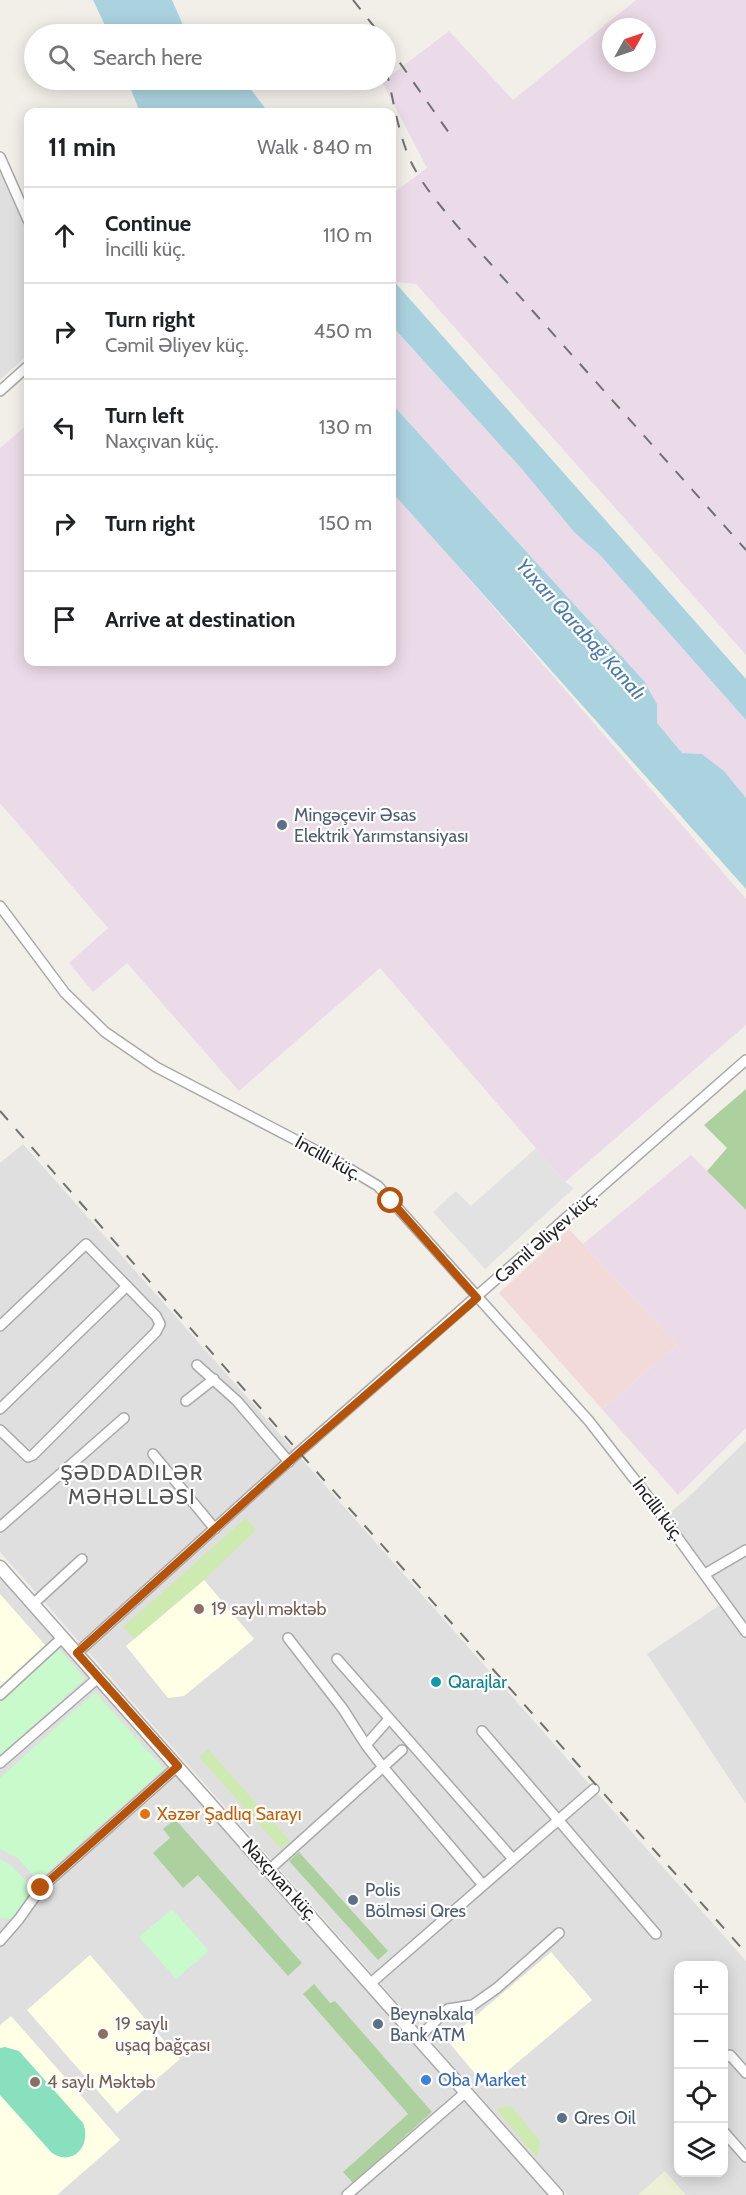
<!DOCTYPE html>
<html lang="en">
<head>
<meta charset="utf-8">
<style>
  :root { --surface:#fff; --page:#f6f6f6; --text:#202124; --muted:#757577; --line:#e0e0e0 }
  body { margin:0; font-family:Cabin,sans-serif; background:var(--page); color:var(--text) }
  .controls { position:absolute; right:18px; bottom:18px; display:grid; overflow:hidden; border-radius:12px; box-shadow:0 3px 15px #0003 }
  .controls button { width:54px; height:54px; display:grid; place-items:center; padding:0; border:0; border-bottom:2px solid var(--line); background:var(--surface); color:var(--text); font:30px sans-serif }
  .compass { position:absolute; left:602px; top:18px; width:54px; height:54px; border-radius:50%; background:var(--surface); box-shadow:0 3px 15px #0003; rotate:50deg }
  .stop { position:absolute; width:18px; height:18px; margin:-14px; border:4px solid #b45309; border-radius:50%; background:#fff }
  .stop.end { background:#b45309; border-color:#fff; box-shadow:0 2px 6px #0008 }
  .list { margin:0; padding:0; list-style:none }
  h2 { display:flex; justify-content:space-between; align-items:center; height:78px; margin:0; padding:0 24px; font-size:26px }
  h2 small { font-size:20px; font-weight:400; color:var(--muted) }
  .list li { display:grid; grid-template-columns:39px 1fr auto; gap:18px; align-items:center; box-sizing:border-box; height:96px; padding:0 24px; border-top:2px solid var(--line) }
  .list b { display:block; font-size:22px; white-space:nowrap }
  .list p { margin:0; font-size:20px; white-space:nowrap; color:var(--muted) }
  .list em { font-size:20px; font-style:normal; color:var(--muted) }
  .icon { flex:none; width:33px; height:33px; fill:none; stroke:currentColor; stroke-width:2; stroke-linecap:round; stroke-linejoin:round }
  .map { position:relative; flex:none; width:746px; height:2195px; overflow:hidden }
  .search { position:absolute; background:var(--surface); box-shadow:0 3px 15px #0003; left:24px; top:24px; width:372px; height:66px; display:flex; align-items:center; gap:15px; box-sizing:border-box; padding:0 21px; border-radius:33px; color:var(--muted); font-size:22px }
  .panel { position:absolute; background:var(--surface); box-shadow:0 3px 15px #0003; left:24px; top:108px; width:372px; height:558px; border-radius:12px }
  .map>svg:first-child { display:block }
  .residential { fill:#e0dfdf; fill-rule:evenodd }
  .commercial { fill:#f2dad9 }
  .industrial { fill:#ebdbe8; fill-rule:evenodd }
  .education { fill:#ffffe5 }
  .farmland { fill:#eef0d5 }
  .grass { fill:#cdebb0 }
  .forest { fill:#add19e }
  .park { fill:#c8facc }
  .pitch { fill:#88e0be }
  .parking { fill:#e2e2e2 }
  .water { fill:#aad3df }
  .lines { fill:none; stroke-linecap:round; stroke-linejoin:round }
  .minor-casing { stroke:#a9a9a9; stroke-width:12 }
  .tertiary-casing { stroke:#a9a9a9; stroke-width:15 }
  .minor { stroke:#fff; stroke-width:9 }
  .tertiary { stroke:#fff; stroke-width:12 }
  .rail { stroke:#707070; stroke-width:2; stroke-dasharray:12 12; stroke-linecap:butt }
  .route { stroke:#b45309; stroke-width:8 }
  .service-dot { fill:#5c6f8a; stroke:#fff; stroke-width:2 }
  .education-dot { fill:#8d6e63; stroke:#fff; stroke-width:2 }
  .culture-dot { fill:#0f9aa8; stroke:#fff; stroke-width:2 }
  .food-dot { fill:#e8710a; stroke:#fff; stroke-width:2 }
  .shop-dot { fill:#3f7fe0; stroke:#fff; stroke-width:2 }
  .labels { text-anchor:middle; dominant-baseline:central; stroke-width:4.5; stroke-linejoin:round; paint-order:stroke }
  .service-label { font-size:18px; fill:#4e5e75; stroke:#fff; text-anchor:start }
  .street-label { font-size:18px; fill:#222; stroke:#fff }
  .education-label { font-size:18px; fill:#785e54; stroke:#fff; text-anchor:start }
  .culture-label { font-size:18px; fill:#0d838f; stroke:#fff; text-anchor:start }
  .food-label { font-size:18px; fill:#c56008; stroke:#fff; text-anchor:start }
  .shop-label { font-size:18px; fill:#366cbe; stroke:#fff; text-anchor:start }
  .water-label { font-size:20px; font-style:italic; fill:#4a7aab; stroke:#fff }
  .quarter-label { font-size:21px; letter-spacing:1.5px; fill:#555; stroke:#fff }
</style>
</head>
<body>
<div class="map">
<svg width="746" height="2195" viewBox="0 0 746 2195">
  <rect width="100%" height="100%" fill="#f2efe9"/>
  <path class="residential" d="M0,172l28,61v122l-28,25z
    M23,1144l723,817v234h-179l-567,-643v-389zM678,1966h46v206h-46z
    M746,1441v363l-99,-150 82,-55 -61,-85 15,-12z
    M0,1578l380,426 169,191h-549z"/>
  <path class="commercial" d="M569,1229l108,116 -75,64 -103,-116z"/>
  <path class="industrial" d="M636,0h110v655l-330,-371 -21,-2 -3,-3v-85l35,-26 -45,-86 67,-51 64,69zM611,27h36v36h-36z
    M392,326l129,142 54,65 25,22 146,165v78l-22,-27 -22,-17 -20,-1 -26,-30 1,-19 -13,-23 -252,-277z
    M28,424v238h364v-172l354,409v126l-181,157 -185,-214 -141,123 -112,-128 -34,29 -24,-29 39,-35 -108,-125v-355z
    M691,1155l55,55v218l-68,67 -76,-86 75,-64 -94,-101z"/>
  <path class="education" d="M204,1580l50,59 -70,57 -16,2 -42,-52z
    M0,1594l46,52 -46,41z
    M551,1952l41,48 -105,88 -40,-48z
    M90,1955l90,104 -63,54 -90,-103z
    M11,2016l109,124 -63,55h-57v-170z"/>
  <path class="farmland" d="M665,2171l21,24h-48z"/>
  <path class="grass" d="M246,1518l10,12 -52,50 -70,59 -11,-12z
    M208,1749l82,92 -9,8 -82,-92z
    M511,2106l29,35 -3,17 -41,-49z"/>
  <path class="forest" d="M746,1089v121l-39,-39 20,-23 -23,-23z
    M175,1819l127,144 -14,13 -90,-101 -15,13 -30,-35 17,-15 -7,-9z
    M299,1852l89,99 -10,9 -89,-99z
    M314,1984l16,19 5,-2 97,111 -79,71 -10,-11 65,-58 -105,-120z"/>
  <path class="park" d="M59,1649l26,30 -85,76v-53z
    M95,1692l69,77 -126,112 -20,-23 -18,-9v-71z
    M0,1859l11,6 22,23 -18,31 -15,-1z
    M172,1909l37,42 -33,28 -37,-42z"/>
  <path class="pitch" d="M5,2047l14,4 64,72c9,22 -10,44 -31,30l-52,-58v-47z"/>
  <path class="parking" d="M536,1148l29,34 9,6 -89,81 -52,-57 23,-21 15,15z"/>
  <path class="water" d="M93,0h79l15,34h-78z
    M127,80h113l9,7 19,25h-128z
    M392,279l354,400v41l-146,-165 -25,-22 -54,-65 -129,-142z
    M392,404l252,277 13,23v19l25,30 20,1 22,17 22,27v91l-354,-397z"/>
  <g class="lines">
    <g class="minor-casing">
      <path id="minor" d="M0,157l28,63
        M0,391l28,-25
        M0,906l65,87 40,39 51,35 182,95 40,24 211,235 60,77 97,134
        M0,1326l86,-82 70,72 4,8 -4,8 -123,123 -5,2 -28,-27
        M197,1365l40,36 52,61
        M186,1401l28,-22
        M0,1409l127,-123
        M153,1454l62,75
        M0,1527l124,-109
        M705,1574l41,-24
        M33,1604l49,-45
        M288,1638l55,71 23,36 17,22 100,118
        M77,1653l222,-201 447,-392
        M337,1659l176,200
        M0,1695l63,-58
        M482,1731l174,203
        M366,1745l23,-26
        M0,1763l99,-86
        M270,1869l132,-119
        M0,1941l19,-22 22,-31 137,-122
        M371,1983l223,-194
        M419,2037l29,-28 25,-4 24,-17 62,-55
        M724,2057l6,-2 16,18
        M724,2132l22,25
        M347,2195l119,-103"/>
    </g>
    <g class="tertiary-casing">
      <path id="tertiary" d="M0,1567l557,628"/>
    </g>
    <use href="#minor" class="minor"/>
    <use href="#tertiary" class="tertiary"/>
    <path class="rail" d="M353,0l27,34
      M386,43l68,97
      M386,69c7,29 11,58 22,86 11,28 37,56 56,79l282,316
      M0,1111l299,341 447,501"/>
  </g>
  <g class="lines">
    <path class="route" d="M41,1888l137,-122 -101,-113 223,-201 177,-154 -86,-97"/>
  </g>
  <g class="service-dot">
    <circle cx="282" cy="825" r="6"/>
    <circle cx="353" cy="1900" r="6"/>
    <circle cx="378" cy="2024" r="6"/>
    <circle cx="562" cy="2118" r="6"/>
  </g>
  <g class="education-dot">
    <circle cx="199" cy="1609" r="6"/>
    <circle cx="103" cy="2034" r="6"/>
    <circle cx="35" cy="2082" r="6"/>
  </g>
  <circle class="culture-dot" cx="436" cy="1682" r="6"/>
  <circle class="food-dot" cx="145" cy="1814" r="6"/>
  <circle class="shop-dot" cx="426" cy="2080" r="6"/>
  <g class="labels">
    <g class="service-label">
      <text x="294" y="815">Mingəçevir Əsas<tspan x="294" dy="21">Elektrik Yarımstansiyası</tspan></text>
      <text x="365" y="1890">Polis<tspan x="365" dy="21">Bölməsi Qres</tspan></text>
      <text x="390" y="2014">Beynəlxalq<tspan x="390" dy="21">Bank ATM</tspan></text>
      <text x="574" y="2118">Qres Oil</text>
    </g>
    <g class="street-label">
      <text transform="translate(328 1158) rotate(29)">İncilli küç.</text>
      <text transform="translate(546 1237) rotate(-41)">Cəmil Əliyev küç.</text>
      <text transform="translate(658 1510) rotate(53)">İncilli küç.</text>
      <text transform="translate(280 1880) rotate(48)">Naxçıvan küç.</text>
    </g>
    <g class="education-label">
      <text x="211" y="1609">19 saylı məktəb</text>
      <text x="115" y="2024">19 saylı<tspan x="115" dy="21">uşaq bağçası</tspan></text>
      <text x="47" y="2082">4 saylı Məktəb</text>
    </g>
    <g class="culture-label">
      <text x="448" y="1682">Qarajlar</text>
    </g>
    <g class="food-label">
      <text x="157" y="1814">Xəzər Şadlıq Sarayı</text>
    </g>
    <g class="shop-label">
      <text x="438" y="2080">Oba Market</text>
    </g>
    <g class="water-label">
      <text transform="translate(581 629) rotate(48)">Yuxarı Qarabağ Kanalı</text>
    </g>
    <g class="quarter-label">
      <text x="132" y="1472">ŞƏDDADILƏR<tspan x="132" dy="24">MƏHƏLLƏSI</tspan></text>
    </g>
  </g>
</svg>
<div class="controls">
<button>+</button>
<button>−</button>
<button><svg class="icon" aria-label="locate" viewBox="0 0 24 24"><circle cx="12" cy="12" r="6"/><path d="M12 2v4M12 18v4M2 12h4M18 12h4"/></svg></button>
<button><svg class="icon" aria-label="layers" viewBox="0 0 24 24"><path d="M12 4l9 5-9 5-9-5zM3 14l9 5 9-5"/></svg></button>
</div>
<svg class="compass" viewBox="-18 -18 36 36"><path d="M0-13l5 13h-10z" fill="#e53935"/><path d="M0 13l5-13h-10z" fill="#757577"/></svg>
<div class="stop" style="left:391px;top:1201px"></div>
<div class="stop end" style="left:41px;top:1888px"></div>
<div class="search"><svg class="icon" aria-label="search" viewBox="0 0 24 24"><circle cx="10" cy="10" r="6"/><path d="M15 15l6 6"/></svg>Search here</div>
<section class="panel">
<h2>11 min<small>Walk · 840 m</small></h2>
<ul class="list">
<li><svg class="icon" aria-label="ahead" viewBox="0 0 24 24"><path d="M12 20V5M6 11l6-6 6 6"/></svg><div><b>Continue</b><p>İncilli küç.</p></div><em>110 m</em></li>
<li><svg class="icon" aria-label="right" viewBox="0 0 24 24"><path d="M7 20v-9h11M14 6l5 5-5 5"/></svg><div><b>Turn right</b><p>Cəmil Əliyev küç.</p></div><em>450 m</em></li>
<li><svg class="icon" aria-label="left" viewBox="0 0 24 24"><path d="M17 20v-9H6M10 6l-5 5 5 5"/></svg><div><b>Turn left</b><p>Naxçıvan küç.</p></div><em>130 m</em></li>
<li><svg class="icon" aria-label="right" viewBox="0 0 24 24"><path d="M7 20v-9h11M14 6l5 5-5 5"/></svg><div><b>Turn right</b></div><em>150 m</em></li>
<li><svg class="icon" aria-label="arrive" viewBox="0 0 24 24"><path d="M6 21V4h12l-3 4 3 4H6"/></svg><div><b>Arrive at destination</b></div></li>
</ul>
</section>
</div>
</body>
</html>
